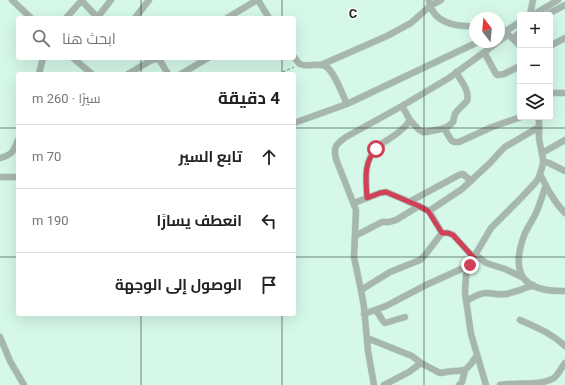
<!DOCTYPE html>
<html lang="ar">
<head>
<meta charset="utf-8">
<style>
  :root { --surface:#fff; --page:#f6f6f6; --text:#222; --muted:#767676; --line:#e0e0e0 }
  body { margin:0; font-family:Roboto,Cairo,sans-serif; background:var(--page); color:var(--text); direction:rtl }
  .controls { position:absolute; right:12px; top:12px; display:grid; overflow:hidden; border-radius:4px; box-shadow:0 4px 16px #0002 }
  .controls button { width:36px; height:36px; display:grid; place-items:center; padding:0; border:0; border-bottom:1px solid var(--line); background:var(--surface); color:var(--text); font:20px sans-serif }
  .compass { position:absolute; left:469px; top:12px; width:36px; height:36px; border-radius:50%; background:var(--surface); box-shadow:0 4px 16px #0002; rotate:344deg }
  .stop { position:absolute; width:12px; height:12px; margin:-9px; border:3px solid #d04057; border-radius:50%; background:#fff }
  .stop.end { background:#d04057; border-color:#fff; box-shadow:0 1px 4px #0008 }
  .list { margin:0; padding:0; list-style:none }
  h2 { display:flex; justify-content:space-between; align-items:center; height:52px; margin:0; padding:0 16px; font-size:17px }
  h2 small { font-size:13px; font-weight:400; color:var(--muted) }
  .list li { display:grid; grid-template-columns:26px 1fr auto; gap:12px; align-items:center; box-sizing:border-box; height:64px; padding:0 16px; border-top:1px solid var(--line) }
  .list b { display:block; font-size:15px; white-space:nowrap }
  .list em { font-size:13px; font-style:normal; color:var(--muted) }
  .icon { flex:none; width:22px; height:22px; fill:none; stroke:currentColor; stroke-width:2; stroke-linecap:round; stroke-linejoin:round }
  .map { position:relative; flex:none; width:565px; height:385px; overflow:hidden; direction:ltr }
  .search { position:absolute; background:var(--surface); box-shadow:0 4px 16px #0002; left:16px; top:16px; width:280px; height:44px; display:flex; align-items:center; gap:10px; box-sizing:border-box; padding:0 14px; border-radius:4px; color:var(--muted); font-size:15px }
  .panel { position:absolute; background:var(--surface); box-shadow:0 4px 16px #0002; left:16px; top:72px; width:280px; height:244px; border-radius:4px; direction:rtl }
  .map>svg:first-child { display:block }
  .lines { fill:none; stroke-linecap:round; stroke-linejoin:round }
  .minor-casing { stroke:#b4d3c4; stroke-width:7 }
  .path { stroke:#748b80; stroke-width:1; stroke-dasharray:3 2; stroke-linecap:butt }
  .minor { stroke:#a7b6af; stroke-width:6 }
  .route { stroke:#d04057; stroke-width:5 }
  .grid { fill:none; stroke:#1b2822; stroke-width:1; stroke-opacity:0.55 }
  .grid-label { font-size:13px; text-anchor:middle; font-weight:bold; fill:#1b2822; stroke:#fff; stroke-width:3; stroke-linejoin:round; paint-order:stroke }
</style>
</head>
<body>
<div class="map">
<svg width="565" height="385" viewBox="0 0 565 385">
  <rect width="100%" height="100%" fill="#d5f8e8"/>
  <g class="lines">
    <g class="minor-casing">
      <path id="minor" d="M12,0l19,18
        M81,0l17,18
        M258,0l11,18
        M429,0c3,23 27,27 46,26
        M530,15l3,-15
        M533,15l25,-15
        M546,15l19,-10
        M66,18l16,-18
        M97,18l14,-18
        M135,18l14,-18
        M227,18l30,-18
        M499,26l7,5c2,6 -3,7 -7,10
        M499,33l7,-2 14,-9
        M507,33l13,13
        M513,39l7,-7
        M550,46l15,-8
        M484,52l12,22 2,1 6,-1 16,-8
        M294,57c2,2 4,6 6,7 7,4 18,-2 25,2 9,4 17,28 22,38
        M73,58l19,16
        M159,59l9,15
        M321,65l66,-29 24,-13 19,-17 11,-6
        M39,74l4,-16
        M128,74l22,-13 10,-3
        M181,74l27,-16
        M550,93h15
        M402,106l8,14 8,9 5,3h3l15,-3 6,-2 4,-3 2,-2 2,-8 2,-3 10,-10c3,-10 -6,-20 -11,-29
        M294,123l53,-19 131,-62
        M444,128l7,12 3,2h5l33,-15 29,-10
        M542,153l23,-13
        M0,158c12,-3 14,-7 18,-18
        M543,161l6,2 16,8
        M540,174c7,14 14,28 25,39
        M0,177h18
        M546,185c-3,8 -5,16 -8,23 -3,9 -9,17 -13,25 -15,39 -4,59 40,58
        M367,198c-1,-16 -4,-38 10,-50 3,-4 8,-6 12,-9 8,-5 16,-11 21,-19
        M409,202l50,-27 4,-1 8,7
        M354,203l26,-10 6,-1 17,7 26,12 13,22h6l5,2 21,23
        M429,211l33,-22 28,-26 9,-10 6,-6 34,-20
        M355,236l27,-14h7l7,-2 23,-14
        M476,255l10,8 19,6 17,8
        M361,290l29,-18 30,-12 5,-5 17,-22
        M466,301c6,-3 13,-8 20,-8 7,0 13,2 20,1 9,-2 18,-5 27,-9
        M376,310l7,11 2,2 20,-6
        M364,314l22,-8 40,-21 44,-20
        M520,320c18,8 31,13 45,26
        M0,337l10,24 14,24
        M367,338l45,18 9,7 19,10 13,-2h5l7,-1 6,-6 6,-9
        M374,385l-6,-34 -4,-44 -3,-17 -7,-33 2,-47 -20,-51c-3,-12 0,-15 10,-22l56,-31 47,-28 49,-36
        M384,385l25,-13 12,-9
        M459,385l3,-3 3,-12
        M486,385l-15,-51 -6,-41 1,-18 2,-8 23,-39 30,-30 15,-16 3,-5 4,-13v-5l-4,-20v-22
        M500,385c4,-1 9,-1 13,-1 13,-1 29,1 41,-6 5,-4 7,-10 11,-15"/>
    </g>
    <path class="path" d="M278,74l16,-7"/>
    <use href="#minor" class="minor"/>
  </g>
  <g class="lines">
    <path class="route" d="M376,149c-13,16 -10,29 -9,49l13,-5 6,-1 33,14 9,5 14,22h6l5,2 21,23 -4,7"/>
  </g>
  <path class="grid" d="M141,0v18M282,0v18M424,0v385M141,58v16M282,58v16M0,128h18M294,128h271M0,257h18M294,257h271M141,314v71M282,314v71"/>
  <g class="grid-label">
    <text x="353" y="18">C</text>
  </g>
</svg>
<div class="controls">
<button>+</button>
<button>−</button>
<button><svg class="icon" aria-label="layers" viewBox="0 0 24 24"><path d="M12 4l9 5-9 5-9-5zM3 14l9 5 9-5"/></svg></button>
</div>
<svg class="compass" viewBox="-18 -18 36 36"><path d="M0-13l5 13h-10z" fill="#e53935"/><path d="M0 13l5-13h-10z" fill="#767676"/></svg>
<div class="stop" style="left:376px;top:149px"></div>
<div class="stop end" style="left:470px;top:265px"></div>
<div class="search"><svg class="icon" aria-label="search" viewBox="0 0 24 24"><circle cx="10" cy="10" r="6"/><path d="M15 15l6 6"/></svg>ابحث هنا</div>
<section class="panel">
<h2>4 دقيقة<small>سيرًا · 260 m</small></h2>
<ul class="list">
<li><svg class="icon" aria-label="ahead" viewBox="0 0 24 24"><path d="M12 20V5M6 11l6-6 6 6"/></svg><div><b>تابع السير</b></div><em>70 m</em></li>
<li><svg class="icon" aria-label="left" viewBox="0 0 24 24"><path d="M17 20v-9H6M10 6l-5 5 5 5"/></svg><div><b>انعطف يسارًا</b></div><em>190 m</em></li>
<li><svg class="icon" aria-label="arrive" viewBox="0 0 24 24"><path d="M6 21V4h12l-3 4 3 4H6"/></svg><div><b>الوصول إلى الوجهة</b></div></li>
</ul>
</section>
</div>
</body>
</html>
